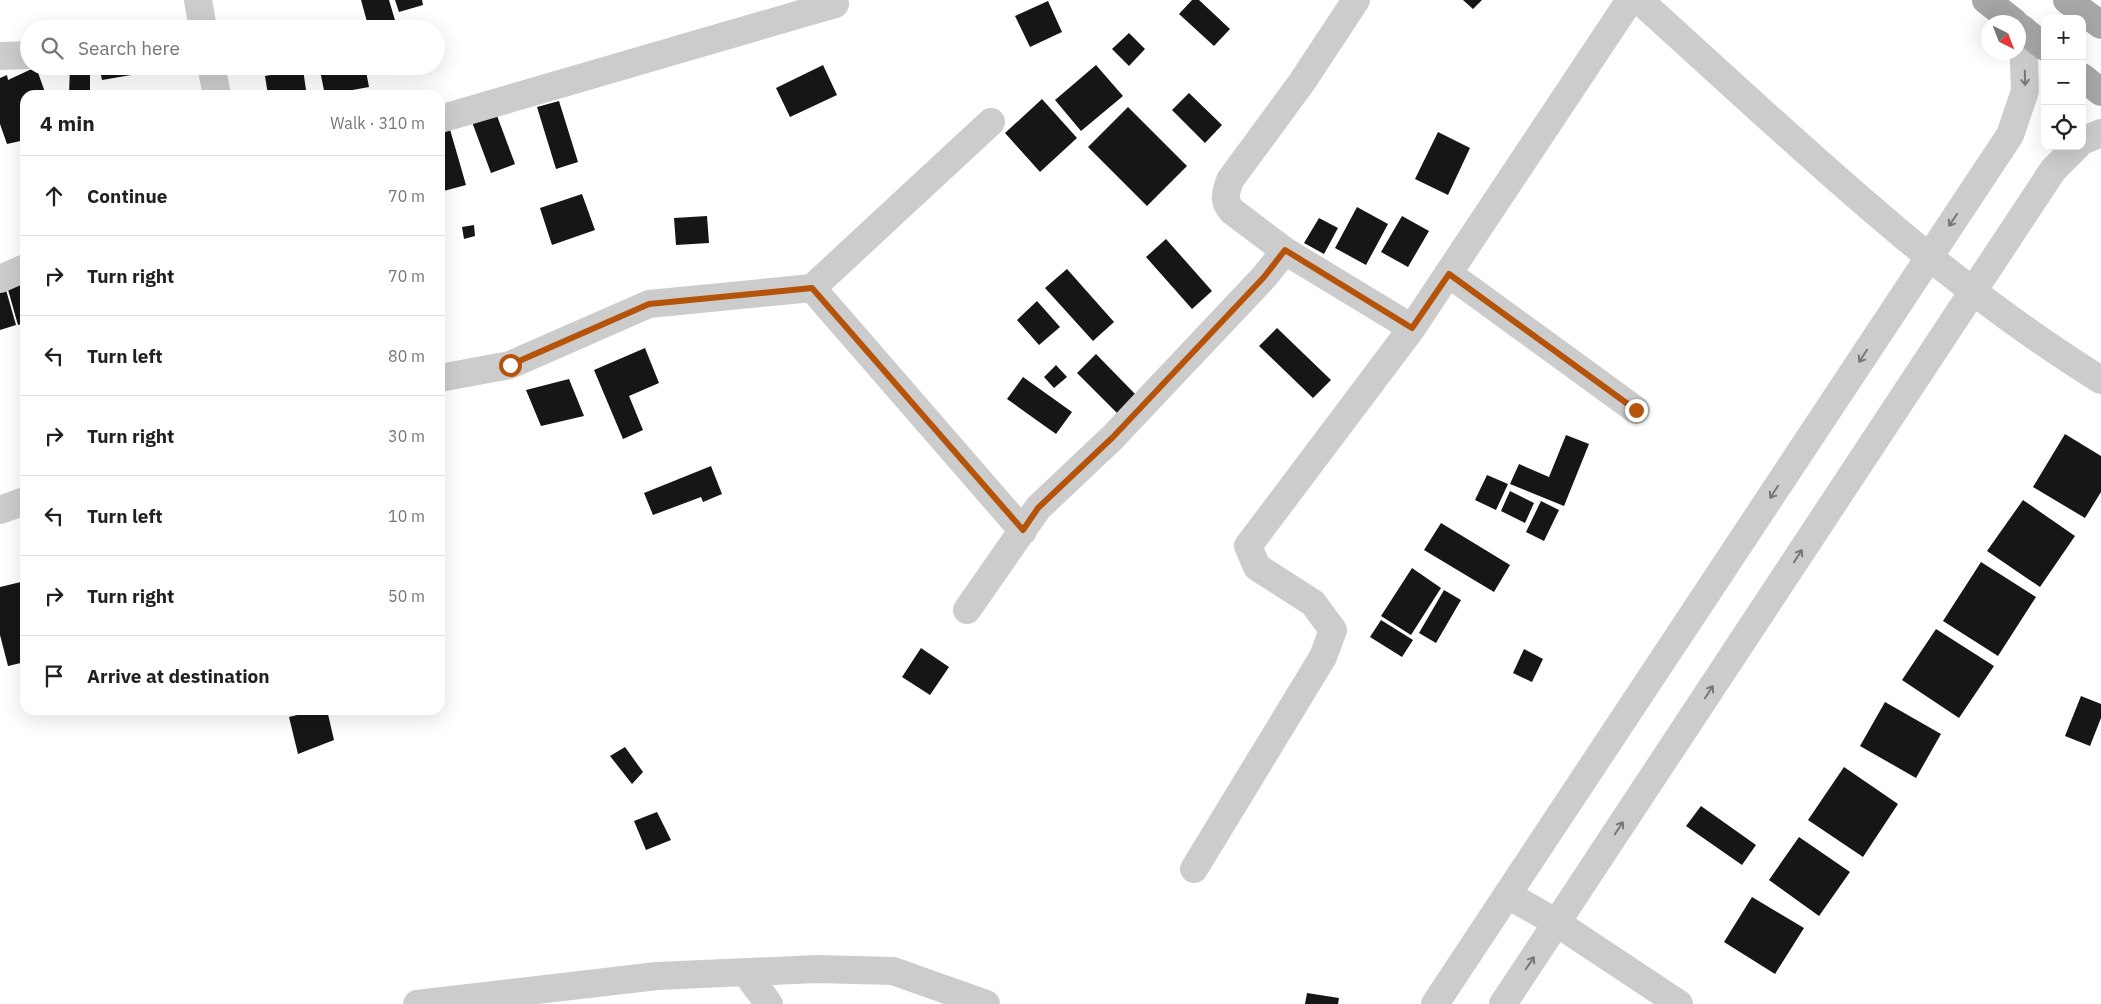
<!DOCTYPE html>
<html lang="en">
<head>
<meta charset="utf-8">
<style>
  :root { --surface:#fff; --page:#f2f2f2; --text:#202124; --muted:#757577; --line:#e0e0e0 }
  body { margin:0; font-family:"IBM Plex Sans",sans-serif; background:var(--page); color:var(--text) }
  .controls { position:absolute; right:15px; top:15px; display:grid; overflow:hidden; border-radius:10px; box-shadow:0 5px 20px #0002 }
  .controls button { width:45px; height:45px; display:grid; place-items:center; padding:0; border:0; border-bottom:1px solid var(--line); background:var(--surface); color:var(--text); font:25px sans-serif }
  .compass { position:absolute; left:1981px; top:15px; width:45px; height:45px; border-radius:50%; background:var(--surface); box-shadow:0 5px 20px #0002; rotate:138deg }
  .stop { position:absolute; width:15px; height:15px; margin:-11px; border:4px solid #b45309; border-radius:50%; background:#fff }
  .stop.end { background:#b45309; border-color:#fff; box-shadow:0 1px 5px #0008 }
  .list { margin:0; padding:0; list-style:none }
  h2 { display:flex; justify-content:space-between; align-items:center; height:65px; margin:0; padding:0 20px; font-size:21px }
  h2 small { font-size:16px; font-weight:400; color:var(--muted) }
  .list li { display:grid; grid-template-columns:32px 1fr auto; gap:15px; align-items:center; box-sizing:border-box; height:80px; padding:0 20px; border-top:1px solid var(--line) }
  .list b { display:block; font-size:19px; white-space:nowrap }
  .list em { font-size:16px; font-style:normal; color:var(--muted) }
  .icon { flex:none; width:28px; height:28px; fill:none; stroke:currentColor; stroke-width:2; stroke-linecap:round; stroke-linejoin:round }
  .map { position:relative; flex:none; width:2101px; height:1004px; overflow:hidden }
  .search { position:absolute; background:var(--surface); box-shadow:0 5px 20px #0002; left:20px; top:20px; width:425px; height:55px; display:flex; align-items:center; gap:12px; box-sizing:border-box; padding:0 18px; border-radius:28px; color:var(--muted); font-size:19px }
  .panel { position:absolute; background:var(--surface); box-shadow:0 5px 20px #0002; left:20px; top:90px; width:425px; height:625px; border-radius:15px }
  .map>svg:first-child { display:block }
  .building { fill:#161616 }
  .lines { fill:none; stroke-linecap:round; stroke-linejoin:round }
  .minor { stroke:#ccc; stroke-width:28 }
  .tertiary { stroke:#ccc; stroke-width:28 }
  .primary { stroke:#a7a7a7; stroke-width:28 }
  .oneway { stroke:#767676 }
  .route { stroke:#b45309; stroke-width:6 }
</style>
</head>
<body>
<div class="map">
<svg width="2101" height="1004" viewBox="0 0 2101 1004">
  <rect width="100%" height="100%" fill="#fff"/>
  <path class="building" d="M361,0h28l8,27 -28,2z
    M395,0h27l1,5 -24,7z
    M1192,0h7l31,29 -16,17 -35,-32z
    M1463,0h19l-9,9z
    M1048,1l14,31 -32,15 -15,-31z
    M1129,33l16,16 -16,17 -17,-17z
    M823,65l14,30 -47,22 -14,-29z
    M1096,65l27,31 -42,35 -26,-31z
    M70,66h20v29h-21z
    M99,66h79v1l-76,13z
    M319,66h46l4,21 -44,8z
    M36,67l10,28h-21v45l-18,4 -7,-20v-46l7,-3 1,5z
    M303,69l3,21 -38,5 -3,-19z
    M1189,93l33,32 -17,18 -33,-33z
    M1042,99l35,39 -37,34 -35,-39z
    M559,101l19,61 -22,7 -19,-62z
    M493,105l22,59 -24,9 -22,-59z
    M1128,107l59,59 -40,40 -59,-59z
    M449,126l17,59 -26,7v-63z
    M1438,132l32,16 -22,47 -33,-16z
    M20,149h5v19l-4,1z
    M582,194l13,36 -43,15 -12,-37z
    M1357,207l31,17 -22,41 -31,-17z
    M707,216l2,27 -33,2 -2,-27z
    M1402,216l27,15 -21,36 -27,-15z
    M1319,218l19,10 -14,26 -20,-11z
    M474,225l1,11 -11,3 -2,-12z
    M1166,239l46,52 -20,18 -46,-52z
    M1067,269l47,53 -21,19 -48,-53z
    M25,274v49l-7,2 -13,-46z
    M4,283l12,42 -16,5v-46z
    M1037,301l23,26 -21,18 -22,-25z
    M1277,328l54,52 -18,18 -54,-52z
    M645,348l14,35 -30,13 14,34 -20,9 -29,-69z
    M1096,354l41,42 -19,18 -41,-41z
    M1056,365l11,12 -13,11 -10,-11z
    M1023,377l49,35 -16,22 -49,-35z
    M569,379l15,37 -43,10 -15,-36z
    M2065,434l36,22v36l-16,26 -52,-31z
    M1566,435l23,9 -25,62 -54,-22 9,-20 30,13z
    M711,466l11,28 -19,8 -2,-5 -48,18 -9,-22z
    M1487,475l21,9 -12,26 -21,-10z
    M1510,491l24,12 -9,20 -24,-12z
    M2023,500l52,36 -35,51 -53,-36z
    M1541,501l18,9 -15,31 -18,-9z
    M1441,523l69,42 -16,27 -70,-42z
    M1981,562l55,35 -38,59 -55,-35z
    M1412,568l29,20 -30,47 -30,-19z
    M25,581v81l-17,4 -8,-31v-48z
    M1444,590l17,10 -25,43 -17,-10z
    M1381,620l32,20 -11,17 -32,-20z
    M1936,629l58,37 -35,52 -57,-38z
    M921,648l28,19 -19,28 -28,-18z
    M1524,649l19,10 -11,23 -19,-9z
    M2081,696l20,8v14l-11,28 -25,-10z
    M1885,702l56,32 -25,44 -56,-32z
    M318,710h9l7,30 -36,14 -9,-37z
    M625,747l18,25 -11,12 -22,-28z
    M1844,767l54,37 -35,53 -55,-37z
    M1701,806l55,39 -14,20 -56,-39z
    M657,812l14,28 -25,10 -12,-29z
    M1799,837l51,35 -31,44 -50,-36z
    M1752,897l52,31 -29,46 -51,-32z
    M1307,993l32,5 -1,6h-33z"/>
  <g class="lines">
    <path class="minor" d="M198,0l5,29
      M1639,0c148,133 292,275 462,380
      M0,56l29,-1
      M211,66l6,29
      M440,119l395,-115
      M1285,251l127,77
      M1449,274l187,136
      M0,279l25,-11
      M812,288l179,-166
      M440,378l70,-13 139,-61 163,-16 211,243
      M0,510l25,-9
      M967,610l71,-102 75,-71 151,-160 21,-26 -53,-40c-10,-11 -6,-18 -2,-31l72,-98 54,-82
      M1194,869l129,-212 10,-27 -20,-27 -56,-36 -9,-21 164,-218 218,-328
      M1508,895l49,28 122,81
      M746,973l23,31
      M417,1004l240,-28 160,-7 76,2 93,33"/>
    <path class="tertiary" d="M2082,141l19,-8
      M1435,1004l575,-869 15,-44 -2,-62
      M1503,1004l550,-834 24,-24"/>
    <path class="primary" d="M1986,0l28,22
      M2067,0l34,25
      M2018,26l27,21
      M2082,77l19,15"/>
  </g>
  <defs><path id="oneway-shaft" d="M-6 0H5M1.5-3L5.5 0L1.5 3" fill="none" stroke-width="1.6" stroke-linecap="round" stroke-linejoin="round" transform="scale(1.25)"/></defs>
  <g class="oneway">
    <use href="#oneway-shaft" transform="translate(2025 78) rotate(88)"/>
    <use href="#oneway-shaft" transform="translate(1953 220) rotate(124)"/>
    <use href="#oneway-shaft" transform="translate(1863 356) rotate(123)"/>
    <use href="#oneway-shaft" transform="translate(1774 492) rotate(123)"/>
    <use href="#oneway-shaft" transform="translate(1798 556) rotate(-57)"/>
    <use href="#oneway-shaft" transform="translate(1709 692) rotate(-57)"/>
    <use href="#oneway-shaft" transform="translate(1619 828) rotate(-57)"/>
    <use href="#oneway-shaft" transform="translate(1530 963) rotate(-56)"/>
  </g>
  <g class="lines">
    <path class="route" d="M510,365l139,-61 163,-16 211,242 15,-22 75,-71 151,-160 21,-27 127,78 37,-54 187,136"/>
  </g>
</svg>
<div class="controls">
<button>+</button>
<button>−</button>
<button><svg class="icon" aria-label="locate" viewBox="0 0 24 24"><circle cx="12" cy="12" r="6"/><path d="M12 2v4M12 18v4M2 12h4M18 12h4"/></svg></button>
</div>
<svg class="compass" viewBox="-18 -18 36 36"><path d="M0-13l5 13h-10z" fill="#e53935"/><path d="M0 13l5-13h-10z" fill="#757577"/></svg>
<div class="stop" style="left:510px;top:365px"></div>
<div class="stop end" style="left:1636px;top:410px"></div>
<div class="search"><svg class="icon" aria-label="search" viewBox="0 0 24 24"><circle cx="10" cy="10" r="6"/><path d="M15 15l6 6"/></svg>Search here</div>
<section class="panel">
<h2>4 min<small>Walk · 310 m</small></h2>
<ul class="list">
<li><svg class="icon" aria-label="ahead" viewBox="0 0 24 24"><path d="M12 20V5M6 11l6-6 6 6"/></svg><div><b>Continue</b></div><em>70 m</em></li>
<li><svg class="icon" aria-label="right" viewBox="0 0 24 24"><path d="M7 20v-9h11M14 6l5 5-5 5"/></svg><div><b>Turn right</b></div><em>70 m</em></li>
<li><svg class="icon" aria-label="left" viewBox="0 0 24 24"><path d="M17 20v-9H6M10 6l-5 5 5 5"/></svg><div><b>Turn left</b></div><em>80 m</em></li>
<li><svg class="icon" aria-label="right" viewBox="0 0 24 24"><path d="M7 20v-9h11M14 6l5 5-5 5"/></svg><div><b>Turn right</b></div><em>30 m</em></li>
<li><svg class="icon" aria-label="left" viewBox="0 0 24 24"><path d="M17 20v-9H6M10 6l-5 5 5 5"/></svg><div><b>Turn left</b></div><em>10 m</em></li>
<li><svg class="icon" aria-label="right" viewBox="0 0 24 24"><path d="M7 20v-9h11M14 6l5 5-5 5"/></svg><div><b>Turn right</b></div><em>50 m</em></li>
<li><svg class="icon" aria-label="arrive" viewBox="0 0 24 24"><path d="M6 21V4h12l-3 4 3 4H6"/></svg><div><b>Arrive at destination</b></div></li>
</ul>
</section>
</div>
</body>
</html>
